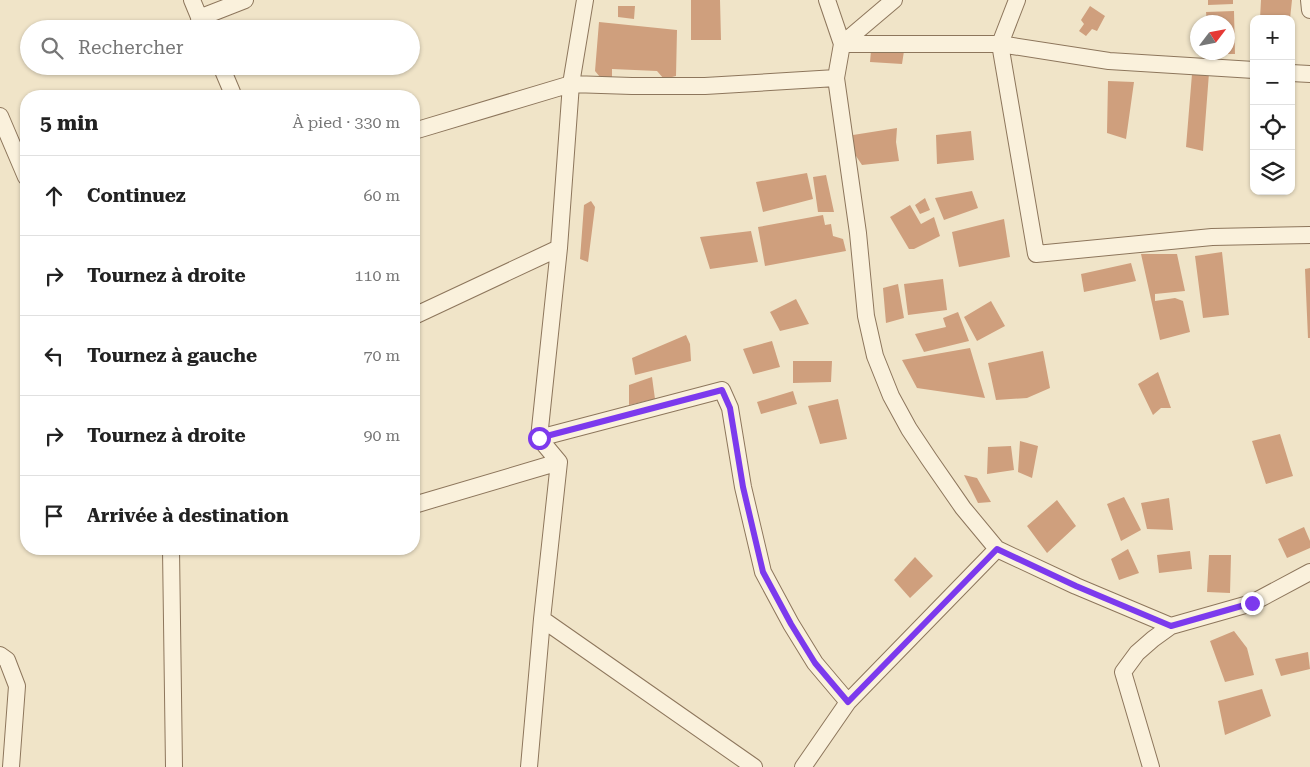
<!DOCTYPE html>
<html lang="fr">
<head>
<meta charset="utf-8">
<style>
  :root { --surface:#fff; --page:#f2f2f2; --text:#222; --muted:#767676; --line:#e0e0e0 }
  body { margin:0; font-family:"Roboto Serif",serif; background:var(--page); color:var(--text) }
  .controls { position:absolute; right:15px; top:15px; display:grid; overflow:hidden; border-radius:10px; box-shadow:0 1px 4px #0004 }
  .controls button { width:45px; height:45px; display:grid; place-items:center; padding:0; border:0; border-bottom:1px solid var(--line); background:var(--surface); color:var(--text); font:25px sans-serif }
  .compass { position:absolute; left:1190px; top:15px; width:45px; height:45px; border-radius:50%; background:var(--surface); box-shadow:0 1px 4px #0004; rotate:58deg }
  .stop { position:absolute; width:15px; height:15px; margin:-11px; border:4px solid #7c3aed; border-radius:50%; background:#fff }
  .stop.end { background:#7c3aed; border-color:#fff; box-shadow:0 1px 5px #0008 }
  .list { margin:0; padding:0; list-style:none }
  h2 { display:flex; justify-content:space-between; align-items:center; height:65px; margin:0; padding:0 20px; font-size:21px }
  h2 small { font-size:16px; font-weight:400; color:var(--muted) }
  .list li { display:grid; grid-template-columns:32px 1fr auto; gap:15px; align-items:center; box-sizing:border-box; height:80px; padding:0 20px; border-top:1px solid var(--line) }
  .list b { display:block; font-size:19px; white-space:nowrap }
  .list em { font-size:16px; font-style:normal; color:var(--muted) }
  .icon { flex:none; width:28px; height:28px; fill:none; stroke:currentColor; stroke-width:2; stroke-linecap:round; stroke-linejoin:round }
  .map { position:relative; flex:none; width:1310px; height:767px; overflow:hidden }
  .search { position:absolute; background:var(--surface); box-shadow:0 1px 4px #0004; left:20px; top:20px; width:400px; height:55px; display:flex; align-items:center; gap:12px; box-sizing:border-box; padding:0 18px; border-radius:28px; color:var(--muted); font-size:19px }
  .panel { position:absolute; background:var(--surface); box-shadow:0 1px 4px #0004; left:20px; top:90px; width:400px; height:465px; border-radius:20px }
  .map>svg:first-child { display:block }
  .building { fill:#cf9f7d }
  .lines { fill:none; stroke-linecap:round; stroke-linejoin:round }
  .minor-casing { stroke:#8d765c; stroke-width:18 }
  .minor { stroke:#faf1dc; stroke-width:16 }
  .route { stroke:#7c3aed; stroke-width:6 }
</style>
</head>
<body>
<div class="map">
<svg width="1310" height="767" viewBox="0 0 1310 767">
  <rect width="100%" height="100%" fill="#f0e4c8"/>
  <path class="building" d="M691,0h29l1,40h-30z
    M1208,0h25v4l-25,1z
    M1261,0h31l-2,19h-30z
    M618,6h17l-1,13 -16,-2z
    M1090,6l15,10 -8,15 -5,-2 -6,7 -7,-5 5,-7 -3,-4z
    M1234,11l1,43h-7v-32h-21l-1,-10z
    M599,22l78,8 -1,46 -12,3 -7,-8 -45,-2v8h-12l-5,-6z
    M871,51h33l-2,13 -32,-2z
    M1209,73l-6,78 -17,-4 6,-73z
    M1108,81l26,1 -8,57 -19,-6z
    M897,128l-1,14 3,19 -37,4 -8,-12 -1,-18z
    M971,131l3,29 -37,4 -1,-29z
    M807,173l6,26 -50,13 -7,-30z
    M826,175l8,37h-16l-5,-35z
    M972,191l6,17 -34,12 -9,-22z
    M925,198l5,12 -10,4 -5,-9z
    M591,201l4,6 -7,55 -8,-3 4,-54z
    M910,205l11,19 13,-7 6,19 -26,13h-5l-19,-32z
    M823,215l2,10 6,-1 2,12 10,3 3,12 -81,15 -7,-39z
    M1004,219l6,38 -51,10 -7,-35z
    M751,231l7,31 -48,7 -10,-32z
    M1222,252l7,63 -26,3 -8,-62z
    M1141,254h36l8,37 -30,3v7l20,-3 8,3 7,31 -30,8z
    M1131,263l5,18 -52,11 -3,-18z
    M1310,268v70h-2l-3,-69z
    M943,279l4,31 -39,5 -4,-31z
    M898,284l6,34 -18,5 -3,-35z
    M796,299l13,25 -29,7 -10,-19z
    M991,301l14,25 -28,15 -13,-24z
    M958,312l11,29 -45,11 -9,-18 31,-7 -3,-9z
    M686,335l4,9 1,17 -56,14 -3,-17z
    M772,341l8,26 -27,7 -10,-25z
    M970,348l15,50 -68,-10 -15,-28z
    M1043,351l7,37 -23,10 -31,2 -8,-37z
    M793,361h39l-1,21 -38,1z
    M1158,372l13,36h-10l-8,7 -15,-31z
    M652,377l3,22 -26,6v-20z
    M793,391l4,13 -36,10 -4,-12z
    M838,399l9,40 -27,5 -12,-38z
    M1280,434l13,42 -27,8 -14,-43z
    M1020,441l18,5 -6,32 -14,-6z
    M1011,446l3,24 -27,4 1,-27z
    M964,475l13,3 14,24 -13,1z
    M1124,497l17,33 -20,11 -14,-37z
    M1169,498l4,32 -26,-1 -6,-26z
    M1057,500l19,26 -29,27 -20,-27z
    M1304,527l6,14v7l-23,10 -9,-19z
    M1128,549l11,24 -20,7 -8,-21z
    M1190,551l2,18 -33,4 -2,-18z
    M1209,555h22l-1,38 -23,-1z
    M915,557l18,19 -23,22 -16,-18z
    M1234,631l13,17 7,27 -29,7 -15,-41z
    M1308,652l2,17 -29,7 -6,-17z
    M1262,689l9,27 -46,19 -7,-34z"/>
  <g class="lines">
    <g class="minor-casing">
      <path id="minor" d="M192,0l12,29
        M827,0l15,44 -6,34 22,155 8,83 9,40 16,40 18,33 20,30 34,49 34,41 79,37 95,40
        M1309,0l1,10
        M199,18l46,-18
        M842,44h158l17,-44
        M842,44l52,-44
        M221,66l11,26v4
        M1254,70l-145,-9 -109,-17 36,210 176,-17 98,-2
        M1291,73l19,1
        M0,116l26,61
        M414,131l157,-47 61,2h73l131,-8
        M414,316l145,-68
        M539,438l183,-48 8,18 13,79 20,85 28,52 24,39 33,39
        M414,505l145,-43
        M171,549l3,218
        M542,619l212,148
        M0,655l7,5 10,26 -6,81
        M529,767l13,-148 17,-157 -20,-24 20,-190 12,-164 14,-84
        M803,767l45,-65 149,-153
        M1151,767l-28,-95 14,-19 16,-14 18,-13 81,-23 58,-31"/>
    </g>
    <use href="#minor" class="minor"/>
  </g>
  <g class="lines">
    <path class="route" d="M539,438l183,-48 8,18 13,79 20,85 28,52 24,39 33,39 149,-153 79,37 95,40 81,-23"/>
  </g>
</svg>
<div class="controls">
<button>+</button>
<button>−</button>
<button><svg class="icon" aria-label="locate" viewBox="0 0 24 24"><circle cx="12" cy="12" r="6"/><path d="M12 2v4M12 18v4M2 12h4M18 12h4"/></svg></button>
<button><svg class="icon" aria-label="layers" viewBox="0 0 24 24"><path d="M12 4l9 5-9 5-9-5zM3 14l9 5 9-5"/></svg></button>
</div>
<svg class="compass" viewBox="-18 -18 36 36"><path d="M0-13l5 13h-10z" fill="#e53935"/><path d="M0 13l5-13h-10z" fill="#767676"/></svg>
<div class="stop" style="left:539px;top:438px"></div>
<div class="stop end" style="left:1252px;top:603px"></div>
<div class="search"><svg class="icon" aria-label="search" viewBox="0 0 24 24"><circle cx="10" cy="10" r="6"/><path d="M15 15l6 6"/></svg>Rechercher</div>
<section class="panel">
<h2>5 min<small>À pied · 330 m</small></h2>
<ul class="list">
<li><svg class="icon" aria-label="ahead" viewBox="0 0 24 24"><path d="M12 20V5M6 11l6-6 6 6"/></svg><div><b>Continuez</b></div><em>60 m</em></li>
<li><svg class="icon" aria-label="right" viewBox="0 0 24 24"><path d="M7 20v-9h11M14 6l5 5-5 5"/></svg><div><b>Tournez à droite</b></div><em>110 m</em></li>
<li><svg class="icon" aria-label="left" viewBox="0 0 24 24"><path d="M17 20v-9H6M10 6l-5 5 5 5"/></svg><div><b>Tournez à gauche</b></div><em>70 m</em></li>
<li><svg class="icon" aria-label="right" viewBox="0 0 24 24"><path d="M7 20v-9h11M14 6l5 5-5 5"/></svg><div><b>Tournez à droite</b></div><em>90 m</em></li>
<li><svg class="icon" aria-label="arrive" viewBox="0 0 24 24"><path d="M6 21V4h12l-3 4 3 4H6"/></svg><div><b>Arrivée à destination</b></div></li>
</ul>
</section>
</div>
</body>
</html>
